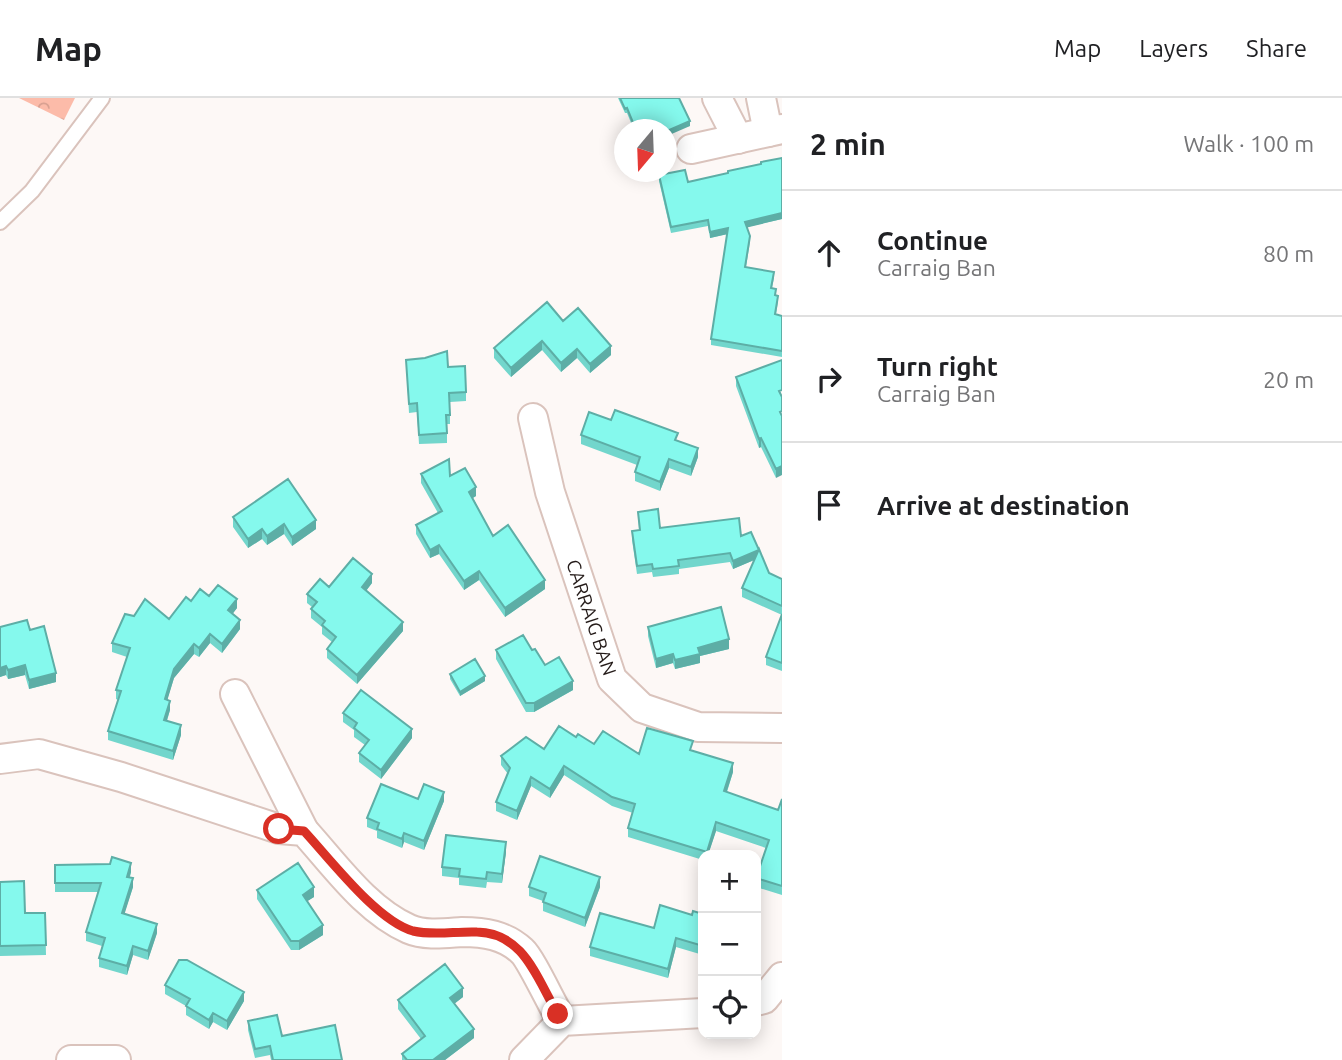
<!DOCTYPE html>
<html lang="en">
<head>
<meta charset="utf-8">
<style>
  :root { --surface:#fff; --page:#f6f6f6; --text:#202124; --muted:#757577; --line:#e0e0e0 }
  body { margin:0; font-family:Ubuntu,sans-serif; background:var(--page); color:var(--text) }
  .controls { position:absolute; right:21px; bottom:21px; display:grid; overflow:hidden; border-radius:14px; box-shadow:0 4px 18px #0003 }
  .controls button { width:63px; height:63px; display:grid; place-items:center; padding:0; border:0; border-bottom:2px solid var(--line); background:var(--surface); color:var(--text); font:35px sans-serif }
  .compass { position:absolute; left:614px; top:21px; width:63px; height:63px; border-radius:50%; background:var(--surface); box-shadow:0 4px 18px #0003; rotate:199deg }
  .stop { position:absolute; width:21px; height:21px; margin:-16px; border:5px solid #d93025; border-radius:50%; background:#fff }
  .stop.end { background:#d93025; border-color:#fff; box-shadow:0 2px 7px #0008 }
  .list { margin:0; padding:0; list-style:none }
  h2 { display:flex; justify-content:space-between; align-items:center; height:91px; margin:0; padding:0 28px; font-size:30px }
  h2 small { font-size:23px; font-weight:400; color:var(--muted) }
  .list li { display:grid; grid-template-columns:46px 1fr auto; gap:21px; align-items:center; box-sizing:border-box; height:126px; padding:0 28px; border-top:2px solid var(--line) }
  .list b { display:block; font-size:26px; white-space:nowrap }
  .list p { margin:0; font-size:23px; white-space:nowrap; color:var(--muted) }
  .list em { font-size:23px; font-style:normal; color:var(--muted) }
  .icon { flex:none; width:38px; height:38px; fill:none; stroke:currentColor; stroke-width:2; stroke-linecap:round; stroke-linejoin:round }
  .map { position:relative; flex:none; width:782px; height:962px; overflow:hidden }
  header { display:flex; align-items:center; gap:42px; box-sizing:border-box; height:98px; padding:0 35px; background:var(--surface); border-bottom:2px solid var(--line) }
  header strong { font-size:33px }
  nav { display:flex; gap:38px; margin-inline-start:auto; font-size:24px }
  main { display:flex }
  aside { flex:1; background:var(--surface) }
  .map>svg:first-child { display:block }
  .park { fill:url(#park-crowns) }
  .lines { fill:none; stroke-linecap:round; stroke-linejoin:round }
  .lane-casing { stroke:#dac3bc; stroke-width:18 }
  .street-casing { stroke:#dac3bc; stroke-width:32 }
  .lane { stroke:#fff; stroke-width:14 }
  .street { stroke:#fff; stroke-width:28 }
  .wall { fill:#72d6cc }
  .shaded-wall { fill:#5daea6 }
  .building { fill:#85f9ed; stroke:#5daea6; stroke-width:2 }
  .route { stroke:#d93025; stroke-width:9 }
  .labels { text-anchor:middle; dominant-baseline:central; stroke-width:5; stroke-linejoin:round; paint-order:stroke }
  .street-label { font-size:19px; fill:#241b19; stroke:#fff }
</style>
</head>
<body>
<header>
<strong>Map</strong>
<nav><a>Map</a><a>Layers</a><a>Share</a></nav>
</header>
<main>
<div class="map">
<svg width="782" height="962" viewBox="0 0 782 962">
  <defs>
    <pattern id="park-crowns" width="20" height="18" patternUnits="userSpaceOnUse" patternTransform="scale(1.75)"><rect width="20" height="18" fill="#fcbba9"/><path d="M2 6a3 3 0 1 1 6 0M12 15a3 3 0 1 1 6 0" fill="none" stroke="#d8a091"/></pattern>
  </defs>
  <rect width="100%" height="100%" fill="#fdf8f6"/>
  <path class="park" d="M19,0h56l-11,22z"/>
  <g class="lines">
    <g class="lane-casing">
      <path id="lane" d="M0,124l32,-31 70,-93"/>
    </g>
    <g class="street-casing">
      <g id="street">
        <path d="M717,0l21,41"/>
        <path d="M761,0l7,34"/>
        <path d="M691,51l91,-20"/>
        <path id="s1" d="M533,320l17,74 62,187 30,29 56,19 84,1"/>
        <path d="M235,596l69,137"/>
        <path d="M0,661l39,-5 82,23 158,52 25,2c31,34 62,79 105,98 16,7 37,4 53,3 22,0 43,3 60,19 9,8 31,56 40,70"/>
        <path d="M756,903l8,-2 18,-22"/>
        <path d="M71,962h45"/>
        <path d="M524,962l38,-39 141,-8"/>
      </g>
    </g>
    <use href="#lane" class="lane"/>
    <use href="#street" class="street"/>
  </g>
  <path class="wall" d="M618,0h61l11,28 -23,4h-33l-7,-17h-2z
    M782,60v61l-35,8 3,15 -4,25 28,11 -2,10 6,14 -2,12 6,2v41l-71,-12v-6l16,-105 -17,4 -2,-12 -37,7 -12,-52v-6l29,7 40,-9z
    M563,223l48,34 -21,18 -13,-15 -16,14 -19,-22 -31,27 -17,-19v-10z
    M406,262l42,7 18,25v9l-16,1v22h-3v19l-28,1 -2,-32 -8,1z
    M782,262l-6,118 -15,-31 -2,1 -23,-62v-9z
    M611,322l67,21 20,16 -7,19 -22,-8 -9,23 -25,-10v-9l2,-7 -56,-21v-9z
    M421,376l29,2 26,20 -3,2 20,38 52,53 -40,28 -26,-37 -15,10 -25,-36 -9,4 -14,-24v-9l22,-12 -17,-30z
    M638,414l22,16 81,8 28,37 13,6v92l-16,-6v-8l16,-42 -40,-18v-9l12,-28 -21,9 -3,-7 -51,7v5l-26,3 -1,-5 -15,2 -5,-34v-9h7z
    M233,419l83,12 -24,17 -8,-12 -17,11 -5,-6 -14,9 -15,-21z
    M372,485l-6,8 37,40 -46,53 -30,-26v-9l5,-7 -10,-8v-7l-11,-9v-9l1,-2 -5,-4v-9l22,-7z
    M209,498l28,12 -5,6 8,15 -18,24 -12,-10 -11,14 -5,-3 -20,24 -7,22 3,10 -3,11 14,14 -8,25 -65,-20v-9l10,-31 -2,-1v-9l11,-33 -15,-5v-9l22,-27 35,3 22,-18z
    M0,529l30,3 26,52 -27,7 -4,-14 -17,4 -2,-4 -6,2z
    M648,529l81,22 -29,7v7l-25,6 -2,-6 -17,5 -8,-32z
    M496,552h36l13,15 28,25 -39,22h-8l-30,-53z
    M450,576l35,7 -25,15 -10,-17z
    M343,615l69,25 -31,41 -22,-17v-9l6,-8 -11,-8v-7l-11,-8z
    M576,639l18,7 45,10 53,-3 41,21 -6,20 51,18 4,-11v96l-26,-8v-9l10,-30 -50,-17 -8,24h-5v5l-75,-23v-9l5,-15 -21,-7 -48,-31 -14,23 -19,-12 -14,34 -21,-9v-9l12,-28 -7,-9v-9l43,-7z
    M418,701l26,2 -20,49 -20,-8 -2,6 -25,-10v-7l-10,-4v-9z
    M506,754l-4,31 -15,-1 -1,6 -27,-3v-7l-17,-2v-9z
    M55,767l76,7 -1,5 3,10 -9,27 33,19 -9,27 -15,-5 -6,20 -28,-8v-9l3,-12 -16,-5v-9l12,-40h-43z
    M0,784l25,31h20l1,42 -46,1z
    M529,789h71l-15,40 -42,-16v-10l-14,-5z
    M257,792l57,7 -7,4 16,34 -24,15h-8l-34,-51z
    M703,816v41l-27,-8 -8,31 -78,-22v-9l64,-19 38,-13z
    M165,887l79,16 -17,29 -14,-8 -4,7 -23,-14v-9l-21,-12z
    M463,899l-9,7 20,34 -29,22h-43v-6l19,-15 -23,-30v-9z
    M248,923l34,15 60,24h-71l-1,-5 -15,3 -7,-28z"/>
  <path class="shaded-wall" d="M690,23v5l-23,10v-5z
    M782,115v6l-37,9v-6z
    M728,130v6l-18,4v-6z
    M542,243v9l-31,27v-9z
    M611,248v9l-21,18v-9z
    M577,251v9l-16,14v-9z
    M761,340v9l-2,1v-9z
    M698,350v9l-7,19v-9z
    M669,361v9l-9,23v-9z
    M782,368v9l-6,3v-9z
    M476,389v9l-7,4v-8z
    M316,422v9l-24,17v-9z
    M284,426v10l-17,11v-9z
    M262,431v10l-14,9v-9z
    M439,447v9l-9,4v-8z
    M759,452v8l-26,11v-8z
    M479,473v9l-15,10v-9z
    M372,476v9l-10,13v-9z
    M545,482v9l-40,28v-9z
    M237,501v9l-9,12v-10z
    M240,522v9l-18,24v-9z
    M403,524v9l-46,53v-9z
    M210,536v9l-11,14v-9z
    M729,541v10l-29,7v7l-25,6v-9l23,-12z
    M194,546v10l-20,24 -9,30v-9l9,-30z
    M673,556v9l-17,5v-9z
    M25,567v10l-17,4v-9z
    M6,568v9l-6,2v-9z
    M56,575v9l-27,7v-9z
    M485,578v5l-25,15v-4z
    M573,583v9l-39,22v-9z
    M170,603v9l-6,19v-9z
    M181,627v10l-8,25v-9z
    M412,631v9l-31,41v-9z
    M733,665v9l-9,28v-9z
    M564,668v9l-14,23v-9z
    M531,679v9l-14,34v-9z
    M444,694v9l-20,49v-9z
    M716,724v9l-8,24h-1v-3z
    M404,735v9l-2,6v-9z
    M506,744v10l-4,31v-9z
    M131,765v9l-4,13v-8z
    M600,779v10l-15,40v-9z
    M133,780v9l-11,35v-9z
    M314,789v10l-11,7v-9z
    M157,826v9l-9,27v-9z
    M323,827v10l-24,15v-9z
    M676,840v9l-8,31v-9z
    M133,848v9l-6,20v-9z
    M463,890v9l-13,10v-9z
    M244,894v9l-17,29v-9z
    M213,915v9l-4,7v-9z
    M474,931v9l-29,22h-12z"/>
  <path class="building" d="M620,0h59l11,23 -23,10v-1h-31l-9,-22 -2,1z
    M782,60v55l-37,9 5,14 -5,31 29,5 -3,16 5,1 -1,6 3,1 -3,18 7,2v35l-71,-12 17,-111 -18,4 -2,-12 -37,7 -12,-52 26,-5 3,12 40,-9v-2l33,-7v-2z
    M547,204l16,19 15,-13 33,38 -21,18 -13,-15 -16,14 -19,-22 -31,27 -17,-20z
    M447,253l1,16 17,-1 1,26 -17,1 1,22h-4l1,18 -28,2 -2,-32 -8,1 -3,-44 19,-2z
    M782,262v30l-3,1 3,6v14l-2,1 2,4v50l-6,3 -15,-31 -2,1 -23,-62z
    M615,312l63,23 -3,7 23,8 -7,19 -22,-8 -9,23 -25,-10 5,-15 -59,-22 8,-23 22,8z
    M449,361l1,17 15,-8 11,19 -7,5 24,44 15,-11 37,55 -40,28 -26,-37 -15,10 -25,-36 -9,5 -14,-25 26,-14 -21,-37z
    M288,381l28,41 -24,17 -8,-13 -17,12 -5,-7 -14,10 -15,-22z
    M658,411l2,19 79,-10 2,18 10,-4 8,18 -26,11 -3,-8 -52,7 1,6 -26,3 -1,-5 -15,2 -5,-35 8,-1 -2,-18z
    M759,451l10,24 13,6v27l-40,-18z
    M353,460l19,16 -10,13 41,35 -46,53 -30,-26 9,-12 -14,-12 3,-4 -14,-12 6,-7 -10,-8 13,-15 9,8z
    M218,487l19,14 -9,11 12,10 -18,24 -12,-10 -11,14 -5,-4 -20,25 -9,30 5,2 -6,19 17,5 -8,26 -65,-20 13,-40 -5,-1 14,-42 -18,-5 13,-29 9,2 11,-17 24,20 17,-22 5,4 9,-12 9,7z
    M721,509l8,32 -31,9 2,6 -25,6 -2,-6 -17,5 -8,-32z
    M782,516v49l-16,-6z
    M27,522l3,10 14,-4 12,47 -27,7 -4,-15 -17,5 -2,-4 -6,2v-41z
    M523,537l9,15 3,-1 10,16 14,-8 14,24 -39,22h-8l-30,-53z
    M475,561l10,17 -25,16 -10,-18z
    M361,592l51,39 -31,41 -22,-17 10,-13 -15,-12 3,-5 -14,-10z
    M559,628l17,11 2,-3 16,10 9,-13 36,23 8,-26 46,13 -3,9 43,13 -9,28 54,19 4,-11v87l-26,-8 13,-38 -53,-18 -9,30 -79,-24 7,-24 -23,-7 -48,-31 -14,23 -19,-12 -14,34 -21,-9 14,-34 -9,-12 25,-19 18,12z
    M381,686l37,15 6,-15 20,8 -20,49 -20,-8 -2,6 -25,-10 2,-6 -12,-5z
    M446,737l60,7 -4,32 -15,-2 -1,7 -27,-3 1,-7 -18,-2z
    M540,758l60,21 -15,41 -42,-16 3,-9 -17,-6z
    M112,759l19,6 -4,14 6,1 -11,35 35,11 -9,27 -15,-5 -6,20 -28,-8 6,-20 -19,-6 15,-49h-46v-18l55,-1z
    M298,765l16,24 -11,8 20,30 -24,16h-8l-34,-51z
    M24,783l1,32h20l1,32 -46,1v-64z
    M660,807l32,10 1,-4 10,3v32l-27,-8 -8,31 -78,-22 10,-34 54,15z
    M179,862h8l57,32 -17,29 -14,-8 -4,7 -23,-14 4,-7 -25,-14z
    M445,866l18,24 -13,10 24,31 -41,31h-26l-5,-6 23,-18 -27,-36z
    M277,917l5,21 53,-11 7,35h-69l-3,-14 -15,3 -7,-28z"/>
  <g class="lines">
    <path class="route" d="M279,731l25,2c26,28 73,90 109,100 21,5 43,0 64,1 48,1 60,48 81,82"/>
  </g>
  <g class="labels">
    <g class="street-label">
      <text stroke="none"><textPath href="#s1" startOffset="208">CARRAIG BAN</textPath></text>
    </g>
  </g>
</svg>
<div class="controls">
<button>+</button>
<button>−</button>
<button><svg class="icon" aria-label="locate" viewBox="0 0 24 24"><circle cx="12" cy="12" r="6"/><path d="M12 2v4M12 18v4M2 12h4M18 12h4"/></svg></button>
</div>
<svg class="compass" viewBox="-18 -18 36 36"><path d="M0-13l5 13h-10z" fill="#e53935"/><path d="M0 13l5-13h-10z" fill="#757577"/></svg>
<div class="stop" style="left:279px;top:731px"></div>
<div class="stop end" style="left:558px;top:916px"></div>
</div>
<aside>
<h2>2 min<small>Walk · 100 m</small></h2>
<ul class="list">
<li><svg class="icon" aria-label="ahead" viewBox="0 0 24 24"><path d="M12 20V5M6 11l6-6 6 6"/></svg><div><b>Continue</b><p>Carraig Ban</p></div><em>80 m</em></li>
<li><svg class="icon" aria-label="right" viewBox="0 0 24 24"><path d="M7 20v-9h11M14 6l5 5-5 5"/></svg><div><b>Turn right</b><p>Carraig Ban</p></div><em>20 m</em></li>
<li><svg class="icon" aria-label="arrive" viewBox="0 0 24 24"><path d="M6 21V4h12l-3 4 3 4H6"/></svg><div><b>Arrive at destination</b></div></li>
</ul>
</aside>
</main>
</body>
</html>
